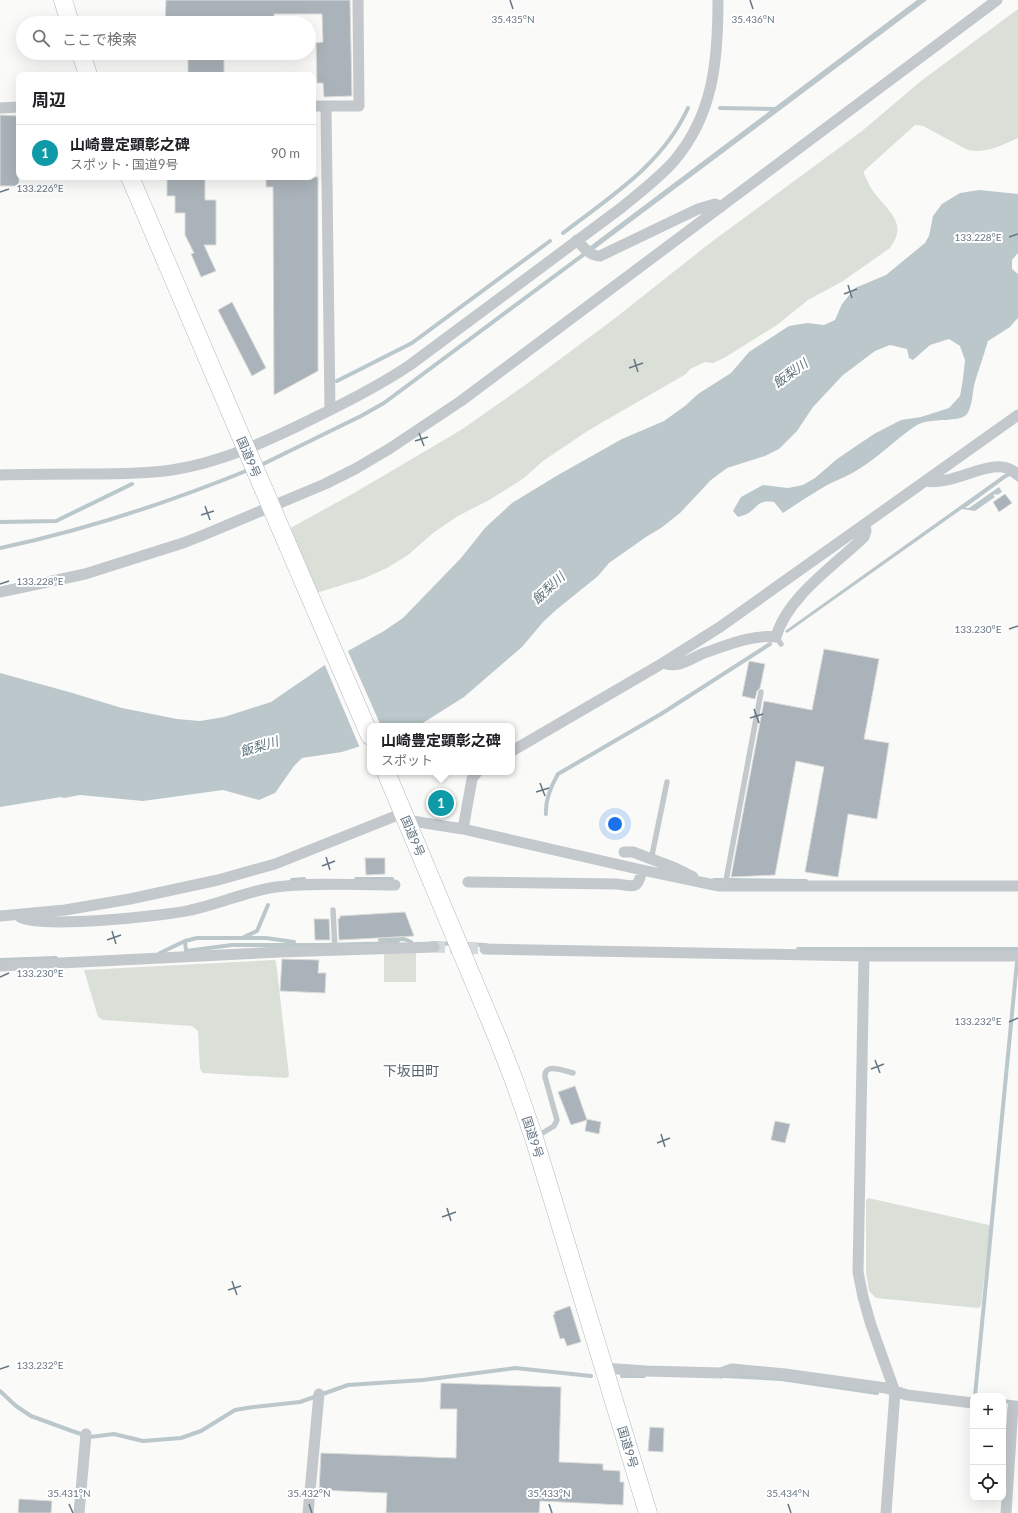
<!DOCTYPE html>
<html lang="ja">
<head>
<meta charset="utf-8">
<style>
  :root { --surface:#fff; --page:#f2f2f2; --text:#202124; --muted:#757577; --line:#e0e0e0; --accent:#0b8043 }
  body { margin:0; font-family:Lato,"Noto Sans JP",sans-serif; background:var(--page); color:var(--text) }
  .controls { position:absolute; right:12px; bottom:12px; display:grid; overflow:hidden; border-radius:8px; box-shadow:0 4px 16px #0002 }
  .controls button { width:36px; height:36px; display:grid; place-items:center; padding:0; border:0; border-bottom:1px solid var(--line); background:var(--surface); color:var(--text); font:20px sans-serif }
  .you { position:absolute; left:615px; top:824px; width:14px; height:14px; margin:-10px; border:3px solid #fff; border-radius:50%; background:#1a73e8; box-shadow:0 0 0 6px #1a73e833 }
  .badge { display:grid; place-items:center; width:26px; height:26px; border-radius:50%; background:var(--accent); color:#fff; font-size:13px; font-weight:700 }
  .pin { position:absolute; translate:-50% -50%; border:2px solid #fff; box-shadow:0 1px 4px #0006 }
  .popup { position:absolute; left:367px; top:723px; width:148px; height:52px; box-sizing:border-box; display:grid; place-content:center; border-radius:8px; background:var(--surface); filter:drop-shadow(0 1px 3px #0005); font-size:13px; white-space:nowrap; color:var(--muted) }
  .popup b { font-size:15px; color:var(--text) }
  .popup::after { content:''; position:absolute; left:50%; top:100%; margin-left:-8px; border:8px solid transparent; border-top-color:var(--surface) }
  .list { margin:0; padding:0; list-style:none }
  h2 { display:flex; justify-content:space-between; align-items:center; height:52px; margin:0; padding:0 16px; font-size:17px }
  h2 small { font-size:13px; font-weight:400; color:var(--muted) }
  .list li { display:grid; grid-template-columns:26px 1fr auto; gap:12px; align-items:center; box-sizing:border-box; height:56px; padding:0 16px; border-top:1px solid var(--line) }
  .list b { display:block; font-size:15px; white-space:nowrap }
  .list p { margin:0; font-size:13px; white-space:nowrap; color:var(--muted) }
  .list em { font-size:13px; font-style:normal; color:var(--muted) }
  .icon { flex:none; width:22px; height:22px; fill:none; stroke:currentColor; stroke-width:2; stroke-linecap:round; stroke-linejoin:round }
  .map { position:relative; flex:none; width:1018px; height:1513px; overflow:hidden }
  .search { position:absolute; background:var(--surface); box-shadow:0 4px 16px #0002; left:16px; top:16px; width:300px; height:44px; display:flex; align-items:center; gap:10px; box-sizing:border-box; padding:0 14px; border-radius:22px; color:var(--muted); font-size:15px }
  .panel { position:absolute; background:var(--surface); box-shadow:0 4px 16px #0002; left:16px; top:72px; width:300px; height:108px; border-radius:8px }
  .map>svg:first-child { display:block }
  .green { fill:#dadfd7 }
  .water { fill:#bbc7cb }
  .pier { fill:#fafaf8 }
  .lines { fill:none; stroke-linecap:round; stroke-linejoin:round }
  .stream { stroke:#bbc7cb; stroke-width:4 }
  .building { fill:#aab3b9; stroke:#dcdcda }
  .minor-tunnel { stroke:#d5d9db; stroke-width:11; stroke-dasharray:11 5.5; stroke-linecap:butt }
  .trunk-casing { stroke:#b4b9bd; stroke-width:19 }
  .service { stroke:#c3c8cc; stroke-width:5.5 }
  .minor { stroke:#c3c8cc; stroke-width:11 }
  .trunk { stroke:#fff; stroke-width:18 }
  .trunk-bridge-casing { stroke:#b4b9bd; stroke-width:19; stroke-linecap:butt }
  .trunk-bridge { stroke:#fff; stroke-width:18 }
  .ticks { fill:none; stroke:#657683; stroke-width:1.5 }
  .labels { text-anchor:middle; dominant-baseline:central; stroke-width:4; stroke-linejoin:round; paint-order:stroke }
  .street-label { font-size:12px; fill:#657683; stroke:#fff }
  .water-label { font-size:13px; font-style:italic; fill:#60757c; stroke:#fff }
  .quarter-label { font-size:14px; fill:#57646e; stroke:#fff }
  .ticks-label { font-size:10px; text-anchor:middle; fill:#657683; stroke:#fff; stroke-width:4; stroke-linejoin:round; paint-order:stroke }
</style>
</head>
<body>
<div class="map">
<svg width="1018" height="1513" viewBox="0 0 1018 1513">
  <rect width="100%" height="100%" fill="#fafaf8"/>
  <path class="green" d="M1018,9v129c-16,7 -33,16 -50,12l-45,-24 -8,-1 -51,46v3c3,5 5,12 9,17 14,20 36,31 17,57l-47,33 -35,19 -31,25 -53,33 -11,5 -8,-1 -15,7 -4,5 -97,56 -46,31 -19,17 -33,21 -33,17 -25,17 -25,22 -21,13 -22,10 -52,16 -28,-63 69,-38 107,-63 67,-47 86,-64 96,-76 152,-112 59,-50z
    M416,951v31h-32v-30z
    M274,960l2,1 13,115 -3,2 -83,-5 -3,-4 -2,-38 -6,-5 -89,-6 -5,-3 -14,-47z
    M868,1198l121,27 1,2 -9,79 -3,2 -102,-10 -7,-7 -3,-19v-71z"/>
  <path class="water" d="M917,0h10l-335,251 -3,-4z
    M979,190l39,4v59l-6,7v9l6,5v44l-3,3 -5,6 -22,14c-4,14 -9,27 -13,41 -3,10 -2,23 -8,32 -7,9 -36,3 -50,11 -20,13 -37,31 -58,44 -9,6 -20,10 -30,15 -16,9 -31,19 -46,29l-9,-11c-18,-2 -14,4 -27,12 -2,1 -6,2 -9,3l-5,-6 8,-14 22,-12 25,3 15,-3 12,-7 22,-19 37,-25 27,-14 20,-3 28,-9 11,-12 3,-17 2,-19 -5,-14 -11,-7 -19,6 -17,15 -4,-2 -2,-9 -17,-4 -15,6 -32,24 -30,32 -16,24 -18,18 -14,7 -38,12 -16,12 -31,33 -19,15 -15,9 -37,26 -11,13 -42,34 -13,12 -21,25 -58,50 -46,29h-48l-33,-69 47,-26 19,-13 58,-60 24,-30 27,-25 46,-28 64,-36 42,-18 21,-15 13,-12 33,-21 18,-21 40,-26 18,-3 17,2 11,-5 7,-16 13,-16 31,-13 39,-32 4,-7 4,-20 9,-12 18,-11z
    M1009,471l9,7v4l-8,-6 -4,2 -41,30h4l30,-21 3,5 -5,3 -1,-1 -3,1 2,2 -20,14 -13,-2 -175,124 -2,-2z
    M335,658l35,85 -28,9 -40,6 -8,8 -19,27 -16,7 -36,-10 -80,11 -63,-6 -16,3 -3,-1 -61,10v-134l69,19 53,16 55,11 23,2 24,-4 47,-15z"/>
  <path class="pier" d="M347,649l34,77h-11v19l-10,3 -36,-85z"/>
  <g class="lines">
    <path class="stream" d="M720,108l55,1
      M563,233c48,-37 99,-68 125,-125
      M337,381l75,-38 138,-102
      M259,466l102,-50 23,-13 203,-151
      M0,522l56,-1 76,-37
      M0,548c86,-18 170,-46 251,-79
      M546,814c-1,-14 5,-28 12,-40l103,-60 109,-70
      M356,879h36
      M292,880l12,-1
      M714,880h8
      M730,880l76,1
      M244,937l13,-6 11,-26
      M380,940l24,-1 7,3
      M185,941l1,10 46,-6h92l74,-2
      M432,943l22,1
      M464,944l22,1
      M798,949h220
      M160,953l25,-12 12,-3h69l28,4
      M0,960l56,-2
      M622,1376h22
      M725,1376l56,3 96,14
      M0,1391l16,15 15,10 41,15 18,6 24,-3 29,7 38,-3 20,-7 34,-21 18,-3 47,-5 48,-17 75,-5 92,-12 76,8
      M975,1396l42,-434
      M1003,1401l15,2"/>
  </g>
  <path class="building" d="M166,0h184l2,96 -28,1 -1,-14h-6l-1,-40 7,-1 -1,-28h-48v9h-27v-3h-23v3h-59z
    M188,53h36v22h-36z
    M0,115l19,1v70h-19z
    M167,177h38v23h11v45h-12l12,26 -15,6 -10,-23 3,-1 -9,-18v-22h-10v-17h-8z
    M266,177h52v194l-44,24 -1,-208h-7z
    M232,302l34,66 -14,8 -34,-66z
    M1005,494l7,9 -13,9 -6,-10z
    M824,649l55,10 -15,80 25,4 -12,76 -29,-5 -10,63 -33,-5 19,-105 -28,-6 -21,114 -44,2 33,-176 48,9z
    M749,661l16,3 -5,24 -3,3 -2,8 -13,-3z
    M365,858h20v16l-19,1z
    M405,912l9,24 -75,4 -1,-21 2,-1v-2z
    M314,919h15l1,21h-15z
    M282,959l37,1 -1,13h8l-1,20 -45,-2z
    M575,1086l12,34 -16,5 -13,-33z
    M587,1119l14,3 -2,12 -14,-3z
    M775,1121l15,3 -5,19 -14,-3z
    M570,1306l11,36 -14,4 -3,-8 -4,1 -7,-24 2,-1 -1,-2z
    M441,1383l120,4 -2,75 44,2v6l17,1v11h4l-1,23 -83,-4 -1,12h-153l1,-20 -68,-3 2,-37 135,5 1,-49h-17z
    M650,1427l14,1 -1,24 -15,-1z
    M19,1499l33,2 -1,12h-33z"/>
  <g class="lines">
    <path class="minor-tunnel" d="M434,947l51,2"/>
    <g class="trunk-casing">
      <path id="trunk" d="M63,0l7,23
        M81,53l7,22
        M130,177l100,234
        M264,490l106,246
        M386,772l112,267 17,44 19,55 114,375"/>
    </g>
    <path class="service" d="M776,637l5,7
      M651,860l16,-78
      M725,886l36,-194
      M333,910l2,40
      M536,1137l18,-11 3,-6 -12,-43c-1,-15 19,-6 28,-4"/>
    <path class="minor" d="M313,106h46l-1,-106
      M326,106l4,304
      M0,108l19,-1
      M577,240c6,7 13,16 23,16l98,-47 17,-5 6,3
      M0,475c29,-1 59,-1 88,-1 28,0 56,0 84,-4 50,-8 98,-30 142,-52 33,-16 65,-32 96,-53l211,-157c18,-15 37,-29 53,-47 40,-47 44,-102 44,-161
      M926,481c25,5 60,-20 81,-13 4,1 8,4 11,6
      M0,592l85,-18 98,-31 23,-9 119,-50 30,-15 34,-20 72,-48 536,-401
      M663,663c15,6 27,-4 41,-10 21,-7 49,-19 72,-16 11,-40 59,-72 88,-100l2,-6 -1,-6
      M512,751l151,-88 57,-36 298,-212
      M406,820l57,9 179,41 77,16h299
      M463,829l9,-50 5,-7
      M624,852h9l42,16 18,9
      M468,882l149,2c17,2 21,6 25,-14
      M0,916l65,-6 65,-11 88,-19 57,-16 128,-51
      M20,917c18,12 146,-1 171,-7 29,-6 56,-19 85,-23 39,-5 80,-2 119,-2
      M485,949l379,7
      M0,966l279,-14 155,-5
      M603,1368l43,3 75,2 11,-4 53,5 101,14 21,7 66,8
      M79,1513l7,-79
      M308,1513l11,-119
      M886,1513l9,-121 -24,-67 -8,-28 -5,-25 6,-316h154
      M1006,1513l7,-106"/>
    <use href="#trunk" class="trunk"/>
    <g class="trunk-bridge-casing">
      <path id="trunk-bridge" d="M230,411l34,79"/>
    </g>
    <use href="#trunk-bridge" class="trunk-bridge"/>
  </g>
  <path class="ticks" d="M510,0l3,9M750,0l3,9M0,192l9,-3M1009,237l9,-3M848,285l4,13M844,294l13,-5M634,359l4,13M629,368l14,-5M419,433l5,13M415,441l13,-4M205,506l5,14M201,515l13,-4M0,584l9,-3M1009,629l9,-3M754,709l5,14M750,718l13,-4M540,783l5,13M536,792l13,-4M326,857l4,13M322,866l13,-5M112,931l4,13M107,940l14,-5M0,977l9,-4M1009,1022l9,-4M875,1060l5,13M871,1069l13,-5M661,1134l4,13M657,1143l13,-5M447,1208l4,13M442,1217l14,-5M232,1281l5,14M228,1290l13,-4M0,1369l9,-3M69,1504l4,9M309,1504l3,9M549,1504l3,9M788,1504l3,9"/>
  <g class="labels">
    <g class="street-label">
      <text transform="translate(249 457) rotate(67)">国道9号</text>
      <text transform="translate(413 836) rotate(67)">国道9号</text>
      <text transform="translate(533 1137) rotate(72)">国道9号</text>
      <text transform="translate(628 1447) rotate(73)">国道9号</text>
    </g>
    <g class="water-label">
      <text transform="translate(790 373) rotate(-36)">飯梨川</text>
      <text transform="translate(548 588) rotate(-43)">飯梨川</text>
      <text transform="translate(259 746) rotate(-17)">飯梨川</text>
    </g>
    <g class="quarter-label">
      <text x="411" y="1070">下坂田町</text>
    </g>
  </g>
  <g class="ticks-label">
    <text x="513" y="23">35.435°N</text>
    <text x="753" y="23">35.436°N</text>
    <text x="40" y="192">133.226°E</text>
    <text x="978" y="241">133.228°E</text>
    <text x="40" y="585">133.228°E</text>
    <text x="978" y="633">133.230°E</text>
    <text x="40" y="977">133.230°E</text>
    <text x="978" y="1025">133.232°E</text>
    <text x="40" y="1369">133.232°E</text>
    <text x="69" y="1497">35.431°N</text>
    <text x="309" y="1497">35.432°N</text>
    <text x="549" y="1497">35.433°N</text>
    <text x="788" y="1497">35.434°N</text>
  </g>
</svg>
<div class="controls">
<button>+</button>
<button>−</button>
<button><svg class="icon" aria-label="locate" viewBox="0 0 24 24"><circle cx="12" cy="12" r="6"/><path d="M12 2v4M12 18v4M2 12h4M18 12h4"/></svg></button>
</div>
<div class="you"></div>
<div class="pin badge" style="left:441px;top:803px;background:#0f9aa8">1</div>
<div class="popup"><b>山崎豊定顕彰之碑</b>スポット</div>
<div class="search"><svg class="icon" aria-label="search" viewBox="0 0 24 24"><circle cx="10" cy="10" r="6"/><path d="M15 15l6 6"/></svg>ここで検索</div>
<section class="panel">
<h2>周辺<small></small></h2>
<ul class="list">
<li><span class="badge" style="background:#0f9aa8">1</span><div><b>山崎豊定顕彰之碑</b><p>スポット · 国道9号</p></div><em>90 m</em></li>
</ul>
</section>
</div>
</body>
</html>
